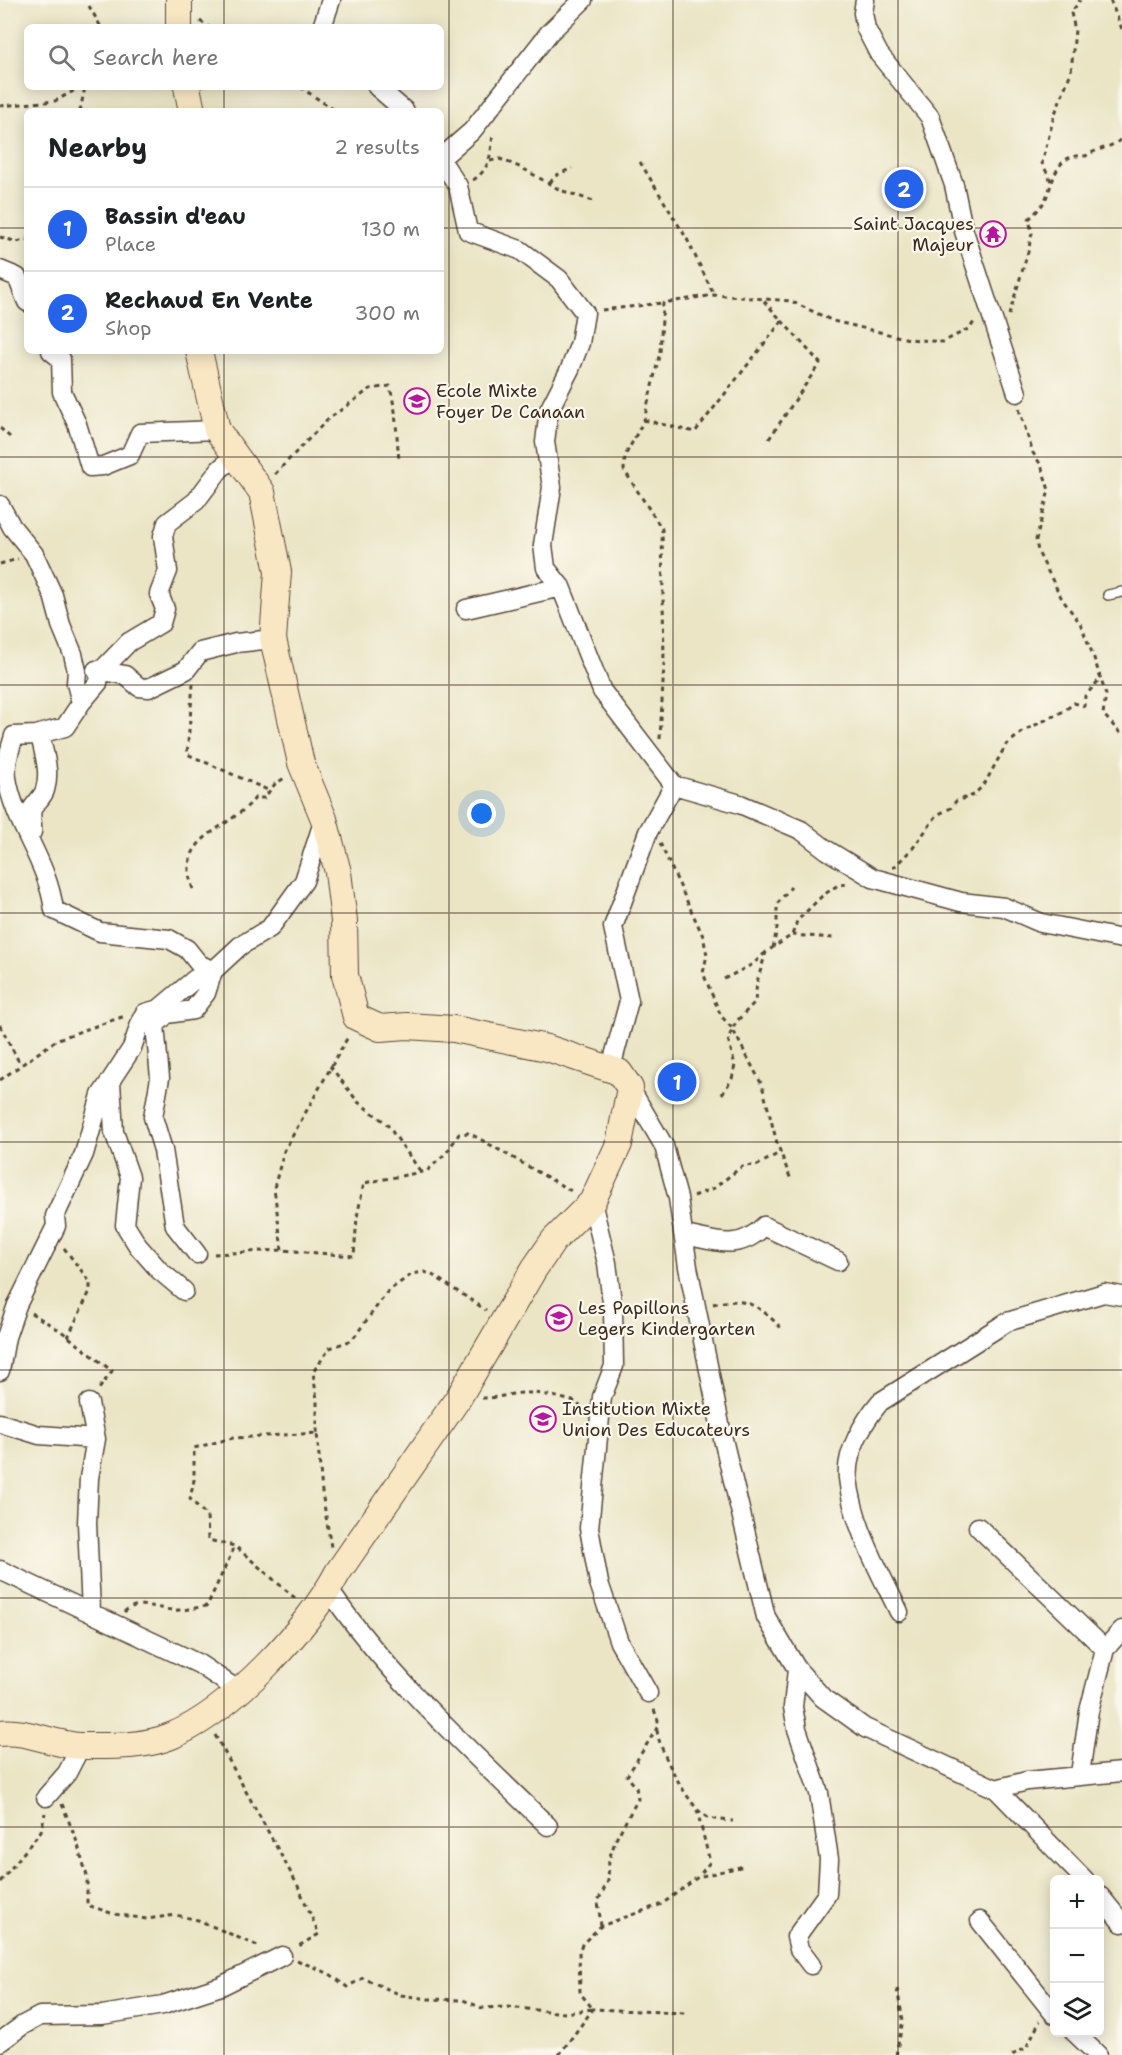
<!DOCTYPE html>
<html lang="en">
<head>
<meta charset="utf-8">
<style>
  :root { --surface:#fff; --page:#f6f6f6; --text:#202124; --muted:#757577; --line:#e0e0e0; --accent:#2563eb }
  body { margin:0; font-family:"Shantell Sans",sans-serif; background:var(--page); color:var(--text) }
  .controls { position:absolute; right:18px; bottom:18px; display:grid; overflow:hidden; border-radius:9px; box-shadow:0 3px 15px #0003 }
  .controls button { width:54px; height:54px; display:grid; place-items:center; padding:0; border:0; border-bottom:2px solid var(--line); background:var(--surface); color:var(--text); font:30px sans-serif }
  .you { position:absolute; left:482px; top:814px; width:21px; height:21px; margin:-15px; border:4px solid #fff; border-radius:50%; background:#1a73e8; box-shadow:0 0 0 9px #1a73e833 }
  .badge { display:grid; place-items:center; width:39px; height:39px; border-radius:50%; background:var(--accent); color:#fff; font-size:20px; font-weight:700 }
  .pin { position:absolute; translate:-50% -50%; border:3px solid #fff; box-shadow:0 2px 6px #0006 }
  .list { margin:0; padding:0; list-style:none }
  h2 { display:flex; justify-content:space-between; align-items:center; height:78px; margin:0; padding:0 24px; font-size:26px }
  h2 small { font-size:20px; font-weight:400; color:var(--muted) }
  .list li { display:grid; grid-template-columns:39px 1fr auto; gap:18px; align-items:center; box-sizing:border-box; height:84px; padding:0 24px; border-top:2px solid var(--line) }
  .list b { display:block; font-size:22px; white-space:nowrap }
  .list p { margin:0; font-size:20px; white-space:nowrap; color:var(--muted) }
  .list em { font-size:20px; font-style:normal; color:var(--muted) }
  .icon { flex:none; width:33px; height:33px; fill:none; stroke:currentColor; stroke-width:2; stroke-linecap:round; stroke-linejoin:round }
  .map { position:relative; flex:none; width:1122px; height:2055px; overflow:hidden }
  .search { position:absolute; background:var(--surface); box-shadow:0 3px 15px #0003; left:24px; top:24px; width:420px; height:66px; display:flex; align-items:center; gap:15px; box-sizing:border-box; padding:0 21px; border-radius:9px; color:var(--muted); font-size:22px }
  .panel { position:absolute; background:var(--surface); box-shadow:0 3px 15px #0003; left:24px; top:108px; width:420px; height:246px; border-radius:9px }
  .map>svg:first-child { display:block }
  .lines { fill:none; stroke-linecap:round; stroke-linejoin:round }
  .lane-casing { stroke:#554637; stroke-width:12 }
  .street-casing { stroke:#554637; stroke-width:21 }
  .secondary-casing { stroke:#554637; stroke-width:28 }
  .path { stroke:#554637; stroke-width:3; stroke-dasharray:4.5 4.5; stroke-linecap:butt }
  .lane { stroke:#fff; stroke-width:9 }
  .street { stroke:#fff; stroke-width:18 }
  .secondary { stroke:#f9e7c3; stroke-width:26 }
  .grid { fill:none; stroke:#3b2a1e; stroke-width:1.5; stroke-opacity:0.55 }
  .labels { text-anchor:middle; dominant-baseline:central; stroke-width:4.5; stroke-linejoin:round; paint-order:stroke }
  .poi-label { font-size:18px; fill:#3b2a1e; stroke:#fbf7ec; text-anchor:start }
</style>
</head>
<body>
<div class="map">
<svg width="1122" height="2055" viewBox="0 0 1122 2055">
  <rect width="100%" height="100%" fill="#fbf7ec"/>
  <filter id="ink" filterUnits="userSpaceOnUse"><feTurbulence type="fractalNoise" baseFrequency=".0167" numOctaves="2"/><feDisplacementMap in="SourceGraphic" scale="12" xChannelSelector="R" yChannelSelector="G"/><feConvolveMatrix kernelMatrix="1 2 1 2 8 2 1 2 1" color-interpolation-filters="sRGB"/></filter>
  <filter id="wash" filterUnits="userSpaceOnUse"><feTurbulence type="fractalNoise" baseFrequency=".008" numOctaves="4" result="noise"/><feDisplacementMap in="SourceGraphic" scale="24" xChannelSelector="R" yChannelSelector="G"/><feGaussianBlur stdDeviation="1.35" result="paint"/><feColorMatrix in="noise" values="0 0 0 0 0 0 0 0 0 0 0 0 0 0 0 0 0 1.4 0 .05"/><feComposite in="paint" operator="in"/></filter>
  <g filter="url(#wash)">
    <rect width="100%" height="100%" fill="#ebe5c6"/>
  </g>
  <g filter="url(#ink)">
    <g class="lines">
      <g class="lane-casing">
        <path id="lane" d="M1108,595l14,-3"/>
      </g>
      <g class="street-casing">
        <path id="street" d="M865,0l-2,13 3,16 13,25 51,63 24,68 9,43 54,165
          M322,27l9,-27
          M377,87l28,24
          M441,158l31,-27 77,-98 34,-33
          M441,160l17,26 10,45 52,19 39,29 26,34 -5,30 -10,26 -21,41 -4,32 7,45 -9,58 3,23 15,19 41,104 72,94 -26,47 -35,95 16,74 -16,59 6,12
          M0,270l17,7 10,25
          M51,351l10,8 1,33 15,32 13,43 13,-1 27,-11 10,-22 77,-3
          M0,505l12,22 22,27 19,41 8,30 12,29 4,17 -1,12 5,20 -16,24 -29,8 -22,1c-4,14 -9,27 -7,42 7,46 41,83 47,132l46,22 69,7 18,10 12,15 14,7
          M466,609l95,-22
          M96,670l29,5 14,12 10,1 37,-18 14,-18 36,-9 37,-4
          M81,703l17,-20 2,-11 29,-30 32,-19 4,-14 -6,-15 9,-23 -5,-35 4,-13 29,-22 24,-32 16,-14
          M674,785l66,19 61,26 26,20 46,28 88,24 43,5 37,16 81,16
          M32,832c1,-7 -2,-17 0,-23 4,-7 11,-12 13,-19 6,-20 -2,-38 -5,-56
          M111,1082l3,50 16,45 -5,48 13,21 21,24 25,21
          M630,1088l34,58 14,52 10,69 35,172 43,178 31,52 26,29 42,30 131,61 89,91
          M592,1202l15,61 6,47 1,56 -12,31 -13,131 10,55 20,59 29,51
          M685,1235c31,6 54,17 79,-9l74,35
          M197,1254l-22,-28 -12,-76 -10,-33 7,-39 -5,-53 12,-11 26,-4 13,-17 7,-22 27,-25 30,-18 34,-47 20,-62
          M0,1343l6,-6 11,-32 39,-79 -1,-10 29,-62 17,-59 31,-47 10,-30 3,-5 14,-4 36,-30 18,-8
          M0,1371l6,-34
          M89,1403l7,36 -7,39 -2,45 4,88
          M0,1423l39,12 57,4
          M978,1527l127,122 -16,62 -9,63
          M0,1570l199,94 40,27
          M329,1590c61,89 142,161 219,236
          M899,1612c-20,-42 -46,-86 -51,-134 -3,-26 17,-58 32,-76l127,-80 97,-29 18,3
          M1105,1649l17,-19
          M797,1669l-4,38 4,22 22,64 10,66 -2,35 -31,43 3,12 12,16
          M996,1789l31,-8 95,-9
          M46,1797l21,-24 14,-27
          M1100,1896l22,27
          M980,1921l74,93
          M1074,2032l24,23
          M0,2042l23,-17 17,-9 62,-1 61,-10 58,-19 61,-30"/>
      </g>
      <g class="secondary-casing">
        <path id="secondary" d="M179,0v27
          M187,87l5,24
          M0,1733c27,-4 58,14 85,13 28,0 60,1 86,-10 59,-24 138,-108 167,-164l121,-175 75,-128 20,-29 38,-38 27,-58 11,-56 -11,-16 -72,-24 -93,-19 -47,-3 -27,2 -24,-11 -11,-42 -1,-54 -6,-49 -14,-53 -23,-56 -28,-124 5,-67 -16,-80 -45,-62 -18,-79"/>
      </g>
      <path class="path" d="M1110,0l12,29
        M89,6l12,21
        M200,21l9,6
        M300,87l36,24
        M0,106l55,-5 26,-14
        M80,111l5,-24
        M490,161l10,-2 22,9 38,22 33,11
        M640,162l47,77 27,56
        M473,180c18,-11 18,-28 20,-47
        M1051,181l-9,-18 12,-47 17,-44 4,-42 -4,-17 9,-13
        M550,183l5,-7 17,-8
        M0,237l17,5 10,-3
        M602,310l61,-7
        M1009,315l19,-63 4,-19 -3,-14c6,-6 12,-11 16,-19 10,-20 10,-48 41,-44 10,-8 28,-8 36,-18
        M1019,409l14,44 8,12 8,25 -13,50 2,12 24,47 18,24 13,32 13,40 -3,19 19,21
        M644,420l51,12 87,-111 -19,-21
        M0,428l10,9
        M769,439l51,-76 -38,-42
        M275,474l52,-54 43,-31 20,-3 5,25 4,50
        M0,564l18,-5
        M193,684l-6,70 83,37
        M660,739l4,-75 -2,-135 -38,-59 1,-14 19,-36 16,-68 3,-49 51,-8 77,6 42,20 76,18 34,3 27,-14 6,-9
        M660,843l43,93 4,19 -4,18 18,43 11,12 30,57 15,58 14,37
        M893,868l20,-20 24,-33 14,-7 5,-7 18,-6 11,-12 21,-38 19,-15 39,-19 10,-8 10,3 1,-10 15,-17
        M193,889c-20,-53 39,-60 62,-91h9l11,-14 11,-7
        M792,935l42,3
        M773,948l4,-20v-24l14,-17
        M724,979l29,-15 12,-11
        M0,1025l20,39
        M330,1066l28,36 28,21 35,49
        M0,1080l58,-41 67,-23
        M722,1094l10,-15 3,-14 -7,-26 8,-17 19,-20 2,-20 9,-30 26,-17 5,-14 25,-25 16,-11 11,-1
        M694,1196l20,-8 30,-23 12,1 25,-14
        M64,1248l26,34v9l-22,46
        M282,1250l-8,-62 10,-37 65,-116
        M214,1254l68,-4 72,6 3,-39 7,-34 63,-12 20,-19 12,-18 9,-1 12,6 93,53
        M713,1304c34,-8 47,2 70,26
        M31,1313l30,18 51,40 -13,18
        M482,1398c15,1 28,-5 42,-5 18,-1 35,5 53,9l6,9
        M317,1433v-33l-4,-28 17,-24 22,-8 36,-49 24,-17 12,-2 7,2 55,36
        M295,1598l-60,-52 -27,-6 -1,-24 -17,-17 4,-19v-32l39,-10 84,-5 5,59 9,55
        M124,1612c16,-15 37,0 55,-2 9,0 19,-3 28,-4l28,-60
        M657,1730c1,19 32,76 48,86 7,4 20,4 28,5
        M215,1735l83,151 21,48 -22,13
        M62,1804l15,38 10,34v29l27,9 33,5 29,-4 22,5 62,27
        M697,1810l13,52 -11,14
        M0,1882l41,-51 4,-18
        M601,1926l-3,-25 10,-20 1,-22 7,-20 22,-40 -2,-12 -9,-11 30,-48 1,-8 -5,-13
        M297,1960l33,14 17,13 16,-9 38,17 27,4 35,1 19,8 25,-1 59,6 27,-4 -13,-16 -1,-43 4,-7 18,-17 61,-22 36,-27 46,-11
        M559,2055l34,-46 92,4
        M896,2055l7,-35 -6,-31
        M1012,2055l14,-7 14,-27"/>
      <use href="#lane" class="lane"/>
      <use href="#street" class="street"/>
      <use href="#secondary" class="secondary"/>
    </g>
  </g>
  <path class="grid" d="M224,0v27M449,0v2055M673,0v2055M898,0v2055M224,87v24M0,228h27M441,228h681M224,351v1704M0,457h1122M0,685h1122M0,913h1122M0,1142h1122M0,1370h1122M0,1598h1122M0,1827h1122"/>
  <defs>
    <g id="temple-ring" transform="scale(1.35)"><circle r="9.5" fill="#fbf7ec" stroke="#b5179e" stroke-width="1.5"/><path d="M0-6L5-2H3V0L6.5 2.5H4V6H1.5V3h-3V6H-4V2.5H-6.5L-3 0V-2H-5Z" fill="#b5179e"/></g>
    <g id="school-ring" transform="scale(1.35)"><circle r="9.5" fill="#fbf7ec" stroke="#b5179e" stroke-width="1.5"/><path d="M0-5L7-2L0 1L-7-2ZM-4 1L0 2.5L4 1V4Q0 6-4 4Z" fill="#b5179e"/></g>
  </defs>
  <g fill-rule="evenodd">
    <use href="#temple-ring" x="993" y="234"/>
    <use href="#school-ring" x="417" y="401"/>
    <use href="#school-ring" x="559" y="1318"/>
    <use href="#school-ring" x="543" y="1419"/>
  </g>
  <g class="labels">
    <g class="poi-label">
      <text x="974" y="224" text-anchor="end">Saint Jacques<tspan x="974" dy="21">Majeur</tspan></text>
      <text x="436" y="391">Ecole Mixte<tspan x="436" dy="21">Foyer De Canaan</tspan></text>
      <text x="578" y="1308">Les Papillons<tspan x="578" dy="21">Legers Kindergarten</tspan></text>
      <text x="562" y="1409">Institution Mixte<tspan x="562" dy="21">Union Des Educateurs</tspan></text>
    </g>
  </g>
</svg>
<div class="controls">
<button>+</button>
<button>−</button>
<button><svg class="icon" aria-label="layers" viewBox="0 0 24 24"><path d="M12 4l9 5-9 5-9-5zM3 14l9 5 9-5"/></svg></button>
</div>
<div class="you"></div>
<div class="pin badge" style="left:677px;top:1082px">1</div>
<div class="pin badge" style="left:904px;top:189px">2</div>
<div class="search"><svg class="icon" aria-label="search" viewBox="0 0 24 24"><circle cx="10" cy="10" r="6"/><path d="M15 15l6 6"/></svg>Search here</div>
<section class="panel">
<h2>Nearby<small>2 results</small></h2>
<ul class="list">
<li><span class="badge">1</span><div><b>Bassin d'eau</b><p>Place</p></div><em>130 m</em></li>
<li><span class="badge">2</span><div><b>Rechaud En Vente</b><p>Shop</p></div><em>300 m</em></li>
</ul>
</section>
</div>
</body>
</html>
